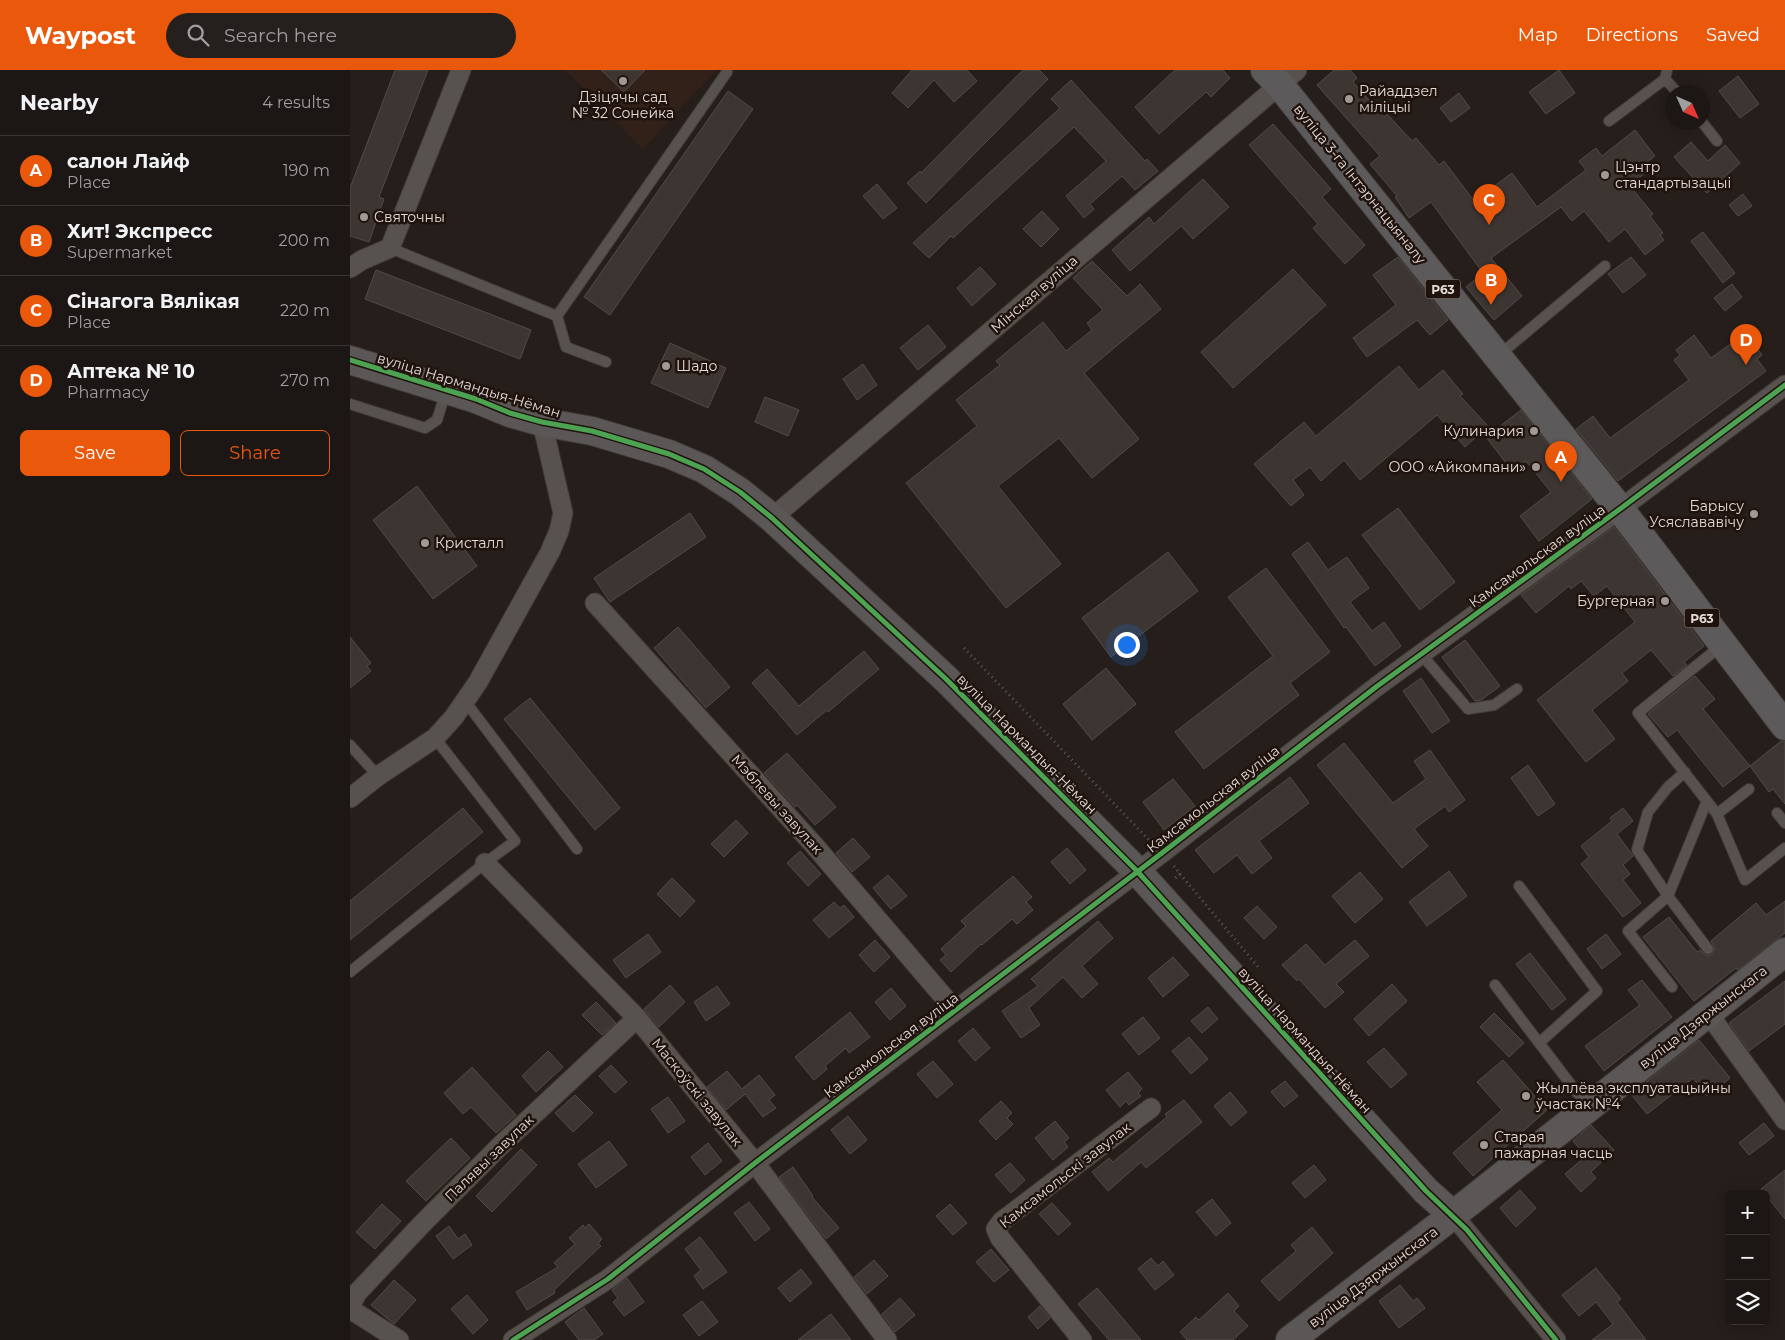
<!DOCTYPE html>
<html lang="en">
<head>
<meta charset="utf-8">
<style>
  :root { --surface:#1c1614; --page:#251f1d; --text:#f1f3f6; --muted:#a09fa0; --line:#3a3534; --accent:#ea580c }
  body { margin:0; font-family:Montserrat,sans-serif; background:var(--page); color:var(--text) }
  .controls { position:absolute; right:15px; bottom:15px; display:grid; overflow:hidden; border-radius:8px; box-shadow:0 2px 12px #0003 }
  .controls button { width:45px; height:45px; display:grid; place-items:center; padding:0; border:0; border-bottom:1px solid var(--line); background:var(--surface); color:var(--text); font:25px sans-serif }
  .compass { position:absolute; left:1315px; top:15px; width:45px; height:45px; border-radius:50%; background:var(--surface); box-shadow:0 2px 12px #0003; rotate:135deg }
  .you { position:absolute; left:776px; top:574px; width:18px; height:18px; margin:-12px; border:4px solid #fff; border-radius:50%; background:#1a73e8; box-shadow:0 0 0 8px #1a73e833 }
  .badge { display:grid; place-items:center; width:32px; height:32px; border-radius:50%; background:var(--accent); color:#fff; font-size:16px; font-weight:700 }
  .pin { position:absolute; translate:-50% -41px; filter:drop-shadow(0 1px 2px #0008) }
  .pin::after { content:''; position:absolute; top:26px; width:18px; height:15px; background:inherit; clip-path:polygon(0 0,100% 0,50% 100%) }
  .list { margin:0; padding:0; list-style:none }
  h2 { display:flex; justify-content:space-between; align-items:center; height:65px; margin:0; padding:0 20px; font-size:21px }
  h2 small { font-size:16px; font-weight:400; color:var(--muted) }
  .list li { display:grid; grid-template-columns:32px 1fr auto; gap:15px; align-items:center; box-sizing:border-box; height:70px; padding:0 20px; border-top:1px solid var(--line) }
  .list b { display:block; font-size:19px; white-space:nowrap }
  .list p { margin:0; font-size:16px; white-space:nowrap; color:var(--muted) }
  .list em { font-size:16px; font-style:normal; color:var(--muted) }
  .actions { display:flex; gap:10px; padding:15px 20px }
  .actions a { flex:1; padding:11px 0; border:1px solid var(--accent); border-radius:8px; text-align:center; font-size:18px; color:var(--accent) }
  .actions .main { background:var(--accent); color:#fff }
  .icon { flex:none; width:28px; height:28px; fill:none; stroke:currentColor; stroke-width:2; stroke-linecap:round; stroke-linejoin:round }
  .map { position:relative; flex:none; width:1435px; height:1270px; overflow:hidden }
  header { display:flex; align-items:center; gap:30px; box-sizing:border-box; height:70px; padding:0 25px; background:var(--accent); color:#fff }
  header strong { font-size:24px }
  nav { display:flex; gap:28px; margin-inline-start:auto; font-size:18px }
  .search { width:350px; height:45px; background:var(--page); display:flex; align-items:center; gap:12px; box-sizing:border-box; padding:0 18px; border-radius:28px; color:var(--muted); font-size:19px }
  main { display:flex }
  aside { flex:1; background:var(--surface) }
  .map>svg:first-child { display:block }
  .built { fill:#322118 }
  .building { fill:#3c3532; stroke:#514b47 }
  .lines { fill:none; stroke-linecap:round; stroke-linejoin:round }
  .lane-casing { stroke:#413a38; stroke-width:12 }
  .street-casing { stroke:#413a38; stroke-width:21 }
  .secondary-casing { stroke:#413a38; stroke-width:30 }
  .primary-casing { stroke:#413a38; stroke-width:30 }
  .path { stroke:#5e5956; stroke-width:3; stroke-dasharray:1 4; stroke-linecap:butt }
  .lane { stroke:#58524f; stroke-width:10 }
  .street { stroke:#58524f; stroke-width:19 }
  .secondary { stroke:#5b5756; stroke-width:28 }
  .primary { stroke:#5d5a5b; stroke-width:28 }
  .cycleway-casing { stroke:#20130d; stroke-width:8 }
  .cycleway { stroke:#4ca352; stroke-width:5 }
  .poi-dot { fill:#a29894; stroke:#20130d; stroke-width:2 }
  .labels { text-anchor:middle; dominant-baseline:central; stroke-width:5; stroke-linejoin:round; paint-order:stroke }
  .shield { fill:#20130d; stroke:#a99e9a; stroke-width:1 }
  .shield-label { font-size:12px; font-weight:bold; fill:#e4dad6 }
  .poi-label { font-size:14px; fill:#e4dad6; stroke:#20130d; text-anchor:start }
  .street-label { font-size:14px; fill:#e4dad6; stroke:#20130d }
</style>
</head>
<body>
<header>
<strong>Waypost</strong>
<div class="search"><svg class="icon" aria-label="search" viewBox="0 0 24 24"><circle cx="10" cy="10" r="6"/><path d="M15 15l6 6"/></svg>Search here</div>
<nav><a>Map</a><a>Directions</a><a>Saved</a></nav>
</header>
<main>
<aside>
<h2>Nearby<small>4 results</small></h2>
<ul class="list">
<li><span class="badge">A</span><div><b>салон Лайф</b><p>Place</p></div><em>190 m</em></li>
<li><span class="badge">B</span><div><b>Хит! Экспресс</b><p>Supermarket</p></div><em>200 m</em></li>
<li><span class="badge">C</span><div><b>Сінагога Вялікая</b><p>Place</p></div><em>220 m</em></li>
<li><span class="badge">D</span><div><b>Аптека № 10</b><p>Pharmacy</p></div><em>270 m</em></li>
</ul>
<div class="actions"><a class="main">Save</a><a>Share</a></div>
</aside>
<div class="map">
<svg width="1435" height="1270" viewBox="0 0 1435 1270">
  <rect width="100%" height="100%" fill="#261e1a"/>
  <path class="built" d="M215,0h151l-73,79z"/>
  <path class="building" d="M45,0h33l-49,127 5,2 -15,43 -19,-6v-48z
    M251,0h44l-21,22z
    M562,0h55l10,11 -23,21 -20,-22 -26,28 -16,-15z
    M673,0h16l9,9 -122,124 -19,-20 13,-12 1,2z
    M825,0h48l7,8 -19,19 -5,-5 -47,42 -24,-27z
    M984,0h16l7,8 -4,4 31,35 3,-3 25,27 4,-3 23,27 5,-4 30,40 38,-28 25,34 49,-37 -7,-9 17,-13 6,8 33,-26 20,26 -12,9 5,6 -19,14 24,29 -3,2 13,17 -3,2 4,5 -19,15 -20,-26 -16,13 -25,-31 -12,10 -11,-14 -70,51 31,38 -28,24 -28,-33 17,-14 -52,-71 -22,16 -14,-21 2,-1 -27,-32 10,-8 -63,-71z
    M1209,0l16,23 -29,21 -17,-22z
    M1388,6l21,28 -19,14 -21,-27z
    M721,10l74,81 2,-2 11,12 -23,19 -13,-14 -32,28 4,5 -10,9 -18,-22 40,-35 -32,-34 -121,111 -2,-2 -22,22 -16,-15 147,-135 -9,-9z
    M378,21l25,18 -143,206 -26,-18z
    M1109,23l11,15 -19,14 -11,-14z
    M923,54l58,65 -9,8 43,48 -20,19 -32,-36 5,-4 -69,-79z
    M1341,72l17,19 17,-16 15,18 -33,30 -33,-36z
    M853,109l26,28 -36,32 -12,-13 -51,45 -18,-21 37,-33 5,7z
    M527,114l20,24 -14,11 -20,-23z
    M1393,124l9,12 -14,10 -9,-11z
    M692,141l17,18 -18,18 -18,-18z
    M1353,162l32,41 -12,10 -32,-42z
    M1048,187l50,63 -18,15 -13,-15 -50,37 -14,-19 43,-33 -23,-30z
    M1281,187l15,18 -23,18 -15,-19z
    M742,191l35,35 13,-12 21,25 -77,64 55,66 -47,39 -33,-40 -61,48 63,78 -55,44 -100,-125 71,-57 -21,-26 44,-35 -4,-4 47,-39 23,29 26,-21 -5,-7 16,-13 -30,-32z
    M630,197l16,17 -24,22 -15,-18z
    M943,199l33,36 -93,83 -32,-36z
    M26,200l155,60 -11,29 -155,-60z
    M1382,214l10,13 -17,14 -11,-13z
    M578,255l18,22 -28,23 -18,-22z
    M1396,263l16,22 -5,4 9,12 -148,110 -42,-52 17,-13 17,22 79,-58 -15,-20 6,-5 -4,-5 18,-15 17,23z
    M320,273l56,25 -18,40 -57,-25z
    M513,294l14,21 -20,15 -14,-21z
    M1049,296l20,24 24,-20 20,24 -3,2 28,30 -23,21 -28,-32 -77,65 -16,-20 -23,21 -11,-14 -17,13 11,15 -13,11 -37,-42 50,-42 12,14z
    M415,327l34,13 -11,26 -33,-14z
    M1171,340l71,89 -53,42 -19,-25 31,-24 -25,-31 -13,11 -27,-35z
    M67,416l60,80 -44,33 -60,-79z
    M1048,438l57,74 -35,28 -58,-75z
    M340,443l16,24 -96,65 -16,-24z
    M1264,457l90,119 -20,16 3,3 -14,11 -22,-26 -29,23 6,8 -36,29 23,29 -29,23 -49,-62 98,-78 -28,-36 -13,10 -13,-15 -10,8 -2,-3 -33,27 -15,-18z
    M958,472l20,28 19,-13 22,31 -19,14 22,29 12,-9 17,24 -26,20 -29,-39 -2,1 -52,-74z
    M818,482l30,39 -87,66 -29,-39z
    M916,498l64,84 -40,31 9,12 -95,74 -29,-37 98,-76 -45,-59z
    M328,557l52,60 -24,21 -52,-60z
    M0,567l21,26 -4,3 4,5 -21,17z
    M1115,570l35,46 -19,14 -6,1 -33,-44z
    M514,581l15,18 -51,43 -1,-2 -30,25 -45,-52 15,-14 32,37z
    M756,598l30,36 -44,36 -29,-36z
    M1345,606l20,23 -12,10 47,57 -27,21 -46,-57 -9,7 -20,-23z
    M1071,608l29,43 -18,12 -29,-42z
    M180,628l90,110 -25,22 -91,-111z
    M1431,671h4v63l-12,-15 -4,3 -19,-26z
    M994,673l49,60 33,-24 -12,-18 16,-11 35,50 -16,12 -4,-6 -31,23 14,17 -26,22 -85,-103z
    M437,683l49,54 -21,18 -18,-20 -2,2 -31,-34z
    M1178,695l27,39 -17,12 -27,-38z
    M940,707l19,26 -50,38 13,17 -20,16 -15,-19 -23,18 -19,-23z
    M823,709l22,27 -31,24 -21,-28z
    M113,738l20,24 -133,108v-39z
    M1273,738l10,13 -16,13 16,22 -10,9 7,9 -7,6 18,23 -18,14 -42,-53 8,-7 -8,-11 31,-25 -2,-3z
    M386,750l12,13 -24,24 -13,-13z
    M503,768l17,19 -18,15 -16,-19z
    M717,778l19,22 -16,14 -19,-22z
    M450,781l21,23 -13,12 -21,-23z
    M1099,801l18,25 -40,30 -18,-24z
    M1010,802l23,27 -28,24 -23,-27z
    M538,805l19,21 -16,13 -18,-21z
    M663,806l19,21 -6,5 7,8 -16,14 -5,-5 -30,26 -1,-1 -30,28 -11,-12 6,-5 -5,-6 25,-23 -5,-5z
    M322,808l23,23 -15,16 -23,-23z
    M1435,831v32l-47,37 -2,-2 -42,33 -51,-64 26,-20 28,35 3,-2 5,5 4,1 3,-2 3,-5 -4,-8 45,-38 10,12z
    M484,832l6,6 4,-3 10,12 -25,21 -16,-18z
    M907,836l20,21 -13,12 -20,-21z
    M748,851l15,17 -31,28 16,18 -16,14 -19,-21 -34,31 11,17 -19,13 -19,-27 36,-25 -7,-7z
    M298,864l13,18 -35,26 -13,-18z
    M1256,864l15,20 -19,15 -15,-20z
    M525,870l15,17 -16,15 -15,-17z
    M1005,870l14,16 -33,28 8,8 -19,16 -26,-29 -2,2 -15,-16 24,-21 19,21z
    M1180,883l36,46 -14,11 -36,-46z
    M823,887l16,18 -26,22 -15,-19z
    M1292,910l30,37 -68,54 -19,-25 55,-41 -12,-15z
    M1435,911v43l-36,27 -20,-28z
    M1042,914l15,17 -38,35 -15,-17z
    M320,915l15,17 -26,25 -15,-18z
    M367,916l13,18 -24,17 -12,-19z
    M541,918l15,18 -16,14 -15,-18z
    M246,932l20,21 -14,12 -20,-20z
    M858,937l10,12 -16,14 -11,-12z
    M500,942l20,25 -21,16 -3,-5 -21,18 2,3 -13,11 -19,-23z
    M1144,943l30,30 -15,14 -29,-30z
    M793,947l17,21 -21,17 -17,-21z
    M623,958l17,20 -15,13 -17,-20z
    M839,967l19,22 -17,15 -19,-23z
    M1349,970l31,38 -23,18 -14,-18 -46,36 -16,-20z
    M1034,978l23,26 -16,14 -24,-26z
    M198,981l15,16 -27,25 -14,-16z
    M1153,990l44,50 -74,66 -20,-23 49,-43 -25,-28z
    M583,991l20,23 -16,14 -20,-24z
    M261,995l16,17 -12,11 -16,-17z
    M122,997l44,48 -20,18 -25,-26 -8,7 -19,-21z
    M377,1001l15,18 17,-14 16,20 -6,5 7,8 -13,9 -18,-23 -19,16 -19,-23z
    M778,1002l14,17 -4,4 3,3 -12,9 -3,-4 -6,6 -14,-17z
    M935,1011l13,15 -14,11 -13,-15z
    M880,1022l17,20 -16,14 -17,-20z
    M225,1025l18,18 -20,19 -18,-19z
    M318,1027l17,24 -17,12 -17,-24z
    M834,1030l18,22 -56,46 -5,-6 -33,29 -16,-19 17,-14 4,4 54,-45 -2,-3z
    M651,1031l11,12 -5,5 6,6 -17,16 -17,-19z
    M498,1046l19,24 -17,14 -19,-24z
    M705,1051l14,17 -5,4 4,5 -15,13 -18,-22z
    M1414,1053l10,13 -25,19 -10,-12z
    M1241,1055l23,25 -23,22 5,6 -15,14 -16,-18 21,-18 -13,-15z
    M101,1068l19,20 -44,43 -20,-20z
    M259,1071l18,24 -31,23 -18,-24z
    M358,1073l14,18 -17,14 -14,-18z
    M171,1079l16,16 -45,47 -16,-16z
    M660,1093l15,17 -14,13 -16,-18z
    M964,1095l12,15 -21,18 -13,-15z
    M443,1097l20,29 -1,1 27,31 -13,11 -47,-62z
    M1435,1100v49l-24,-30z
    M1170,1120l16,18 -20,19 -16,-19z
    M862,1129l19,24 -15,13 -20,-24z
    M399,1132l21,27 -15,12 -21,-28z
    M702,1133l19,21 -13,11 -19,-21z
    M32,1134l19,17 -26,28 -19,-17z
    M600,1134l17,19 -14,12 -17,-19z
    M239,1154l13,15 -4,4 3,3 -47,44 1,3 -28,17 -11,-18 42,-25 -4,-4 21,-19 -6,-6 14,-13 2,3z
    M99,1156l9,13 7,-5 7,11 -19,14 -17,-23z
    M962,1157l21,26 -54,48 -18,-20 35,-30 -5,-6z
    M350,1167l27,35 -24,17 -9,-13 7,-6 -16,-21z
    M641,1179l18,21 -15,12 -18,-20z
    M801,1188l7,8 5,-5 11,14 -19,15 -17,-21z
    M524,1190l14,16 -21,18 -13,-17z
    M1246,1198l25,31 -4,3 29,38h-54l21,-16 -17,-22 -17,14 -17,-21z
    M451,1199l11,14 -22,19 -12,-14z
    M277,1208l17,24 -20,14 -11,-14 5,-4 -6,-8z
    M44,1210l22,20 -22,24 -23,-19z
    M1050,1215l13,16 4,-3 8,10 -26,20 -20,-27z
    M747,1218l44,52h-32l-31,-36z
    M878,1223l11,13 -5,5 14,15 -15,14h-46l-7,-8 16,-15 3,3z
    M117,1225l21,25 -15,14 -22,-25z
    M550,1228l15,17 -20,17 -13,-18z
    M352,1231l16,21 -19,14 -16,-21z
    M690,1236l10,12 -12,11 -10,-12z
    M234,1238l19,26 -9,6h-15l-14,-18z
    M481,1244l20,26h-53z"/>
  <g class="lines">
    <g class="lane-casing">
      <path id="lane" d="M1315,9l12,13
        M1259,51l56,-42 2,-9
        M1352,52l15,19
        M40,178l167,68 9,31 40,15
        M207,246l170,-244
        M1148,286l107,-90
        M0,334l75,24 12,-8 9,-29
        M1372,575l-84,68 79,101 32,-25
        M1071,584l47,55 26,-4 23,-16
        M115,631l112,148
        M0,675l28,31
        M1357,731l-39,95 40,53
        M1427,743l8,10
        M1367,744l28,66 40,-32
        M1169,816l78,105 -58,52
        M0,902l135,-109 30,-22 -80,-103
        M1145,915l93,122
        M1322,917l-44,-56 40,-35 -31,-46 11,-38 20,-25 17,-15"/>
    </g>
    <g class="street-casing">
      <path id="street" d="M0,198l12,-8 28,-12 71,-178
        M422,448l525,-448
        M245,533l219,242 141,165
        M0,728l28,-22 57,-38 19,-21 24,-35 72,-130 9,-21 4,-18 -21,-91
        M135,793l152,155 118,145 132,177
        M1358,943l77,107
        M1103,1145l103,125
        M0,1236l7,-13 65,-69 77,-77 138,-129
        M0,1239l49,31
        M163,1270l95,-61 147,-116 407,-310 214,-166 244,-178 165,-124
        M732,1270l-82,-102 -4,-9 6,-8 149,-113"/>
    </g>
    <g class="secondary-casing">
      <path id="secondary" d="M0,290l126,39 34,14 32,9 50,9 77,23 35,15 36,23 32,26 174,161 191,192 289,320 27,24
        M940,1270l163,-125 332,-263"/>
    </g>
    <g class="primary-casing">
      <path id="primary" d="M915,0l14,14 341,425 165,217"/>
    </g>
    <path class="path" d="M614,578l186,193
      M824,796l6,8 -6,5
      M830,804l79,94"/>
    <use href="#lane" class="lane"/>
    <use href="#street" class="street"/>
    <use href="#secondary" class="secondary"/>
    <use href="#primary" class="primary"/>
    <g class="cycleway-casing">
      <path id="cycleway" d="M0,290l126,39 34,14 32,9 50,9 77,23 35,15 36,23 32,26 174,161 191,192 289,320 41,39 89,110
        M163,1270l95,-61 147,-116 407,-310 214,-166 244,-178 165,-124"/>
    </g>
    <use href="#cycleway" class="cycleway"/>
  </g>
  <g class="poi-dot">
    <circle cx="273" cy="11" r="5"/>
    <circle cx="999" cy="29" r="5"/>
    <circle cx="1255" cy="105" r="5"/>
    <circle cx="14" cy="147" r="5"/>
    <circle cx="316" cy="296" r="5"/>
    <circle cx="1184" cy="361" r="5"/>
    <circle cx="1186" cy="397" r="5"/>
    <circle cx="1404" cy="444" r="5"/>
    <circle cx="75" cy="473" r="5"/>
    <circle cx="1315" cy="531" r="5"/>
    <circle cx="1176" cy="1026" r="5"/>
    <circle cx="1134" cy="1075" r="5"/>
  </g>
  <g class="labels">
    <g class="shield">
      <rect x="1075.5" y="209.5" width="35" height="19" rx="4"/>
      <rect x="1334.5" y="538.5" width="35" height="19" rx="4"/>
    </g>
    <g class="shield-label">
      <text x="1093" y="219">Р63</text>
      <text x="1352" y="548">Р63</text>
    </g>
    <g class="poi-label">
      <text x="1009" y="21">Райаддзел<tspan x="1009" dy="16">міліцыі</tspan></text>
      <text x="273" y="27" text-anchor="middle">Дзіцячы сад<tspan x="273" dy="16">№ 32 Сонейка</tspan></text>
      <text x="1265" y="97">Цэнтр<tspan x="1265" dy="16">стандартызацыі</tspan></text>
      <text x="24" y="147">Святочны</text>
      <text x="326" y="296">Шадо</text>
      <text x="1174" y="361" text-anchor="end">Кулинария</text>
      <text x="1176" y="397" text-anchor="end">ООО «Айкомпани»</text>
      <text x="1394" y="436" text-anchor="end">Барысу<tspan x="1394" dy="16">Усяслававічу</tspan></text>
      <text x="85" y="473">Кристалл</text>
      <text x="1305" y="531" text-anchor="end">Бургерная</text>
      <text x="1186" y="1018">Жыллёва эксплуатацыйны<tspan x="1186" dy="16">ўчастак №4</tspan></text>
      <text x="1144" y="1067">Старая<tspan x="1144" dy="16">пажарная часць</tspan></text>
    </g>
    <g class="street-label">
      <text transform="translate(1010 114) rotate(51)">вуліца 3-га Інтэрнацыяналу</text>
      <text transform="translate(684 224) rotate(-41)">Мінская вуліца</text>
      <text transform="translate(119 315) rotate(17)">вуліца Нармандыя-Нёман</text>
      <text transform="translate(1187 486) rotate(-36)">Камсамольская вуліца</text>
      <text transform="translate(677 674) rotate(45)">вуліца Нармандыя-Нёман</text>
      <text transform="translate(863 729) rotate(-38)">Камсамольская вуліца</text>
      <text transform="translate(427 734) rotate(48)">Мэблевы завулак</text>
      <text transform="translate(1353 947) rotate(-38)">вуліца Дзяржынскага</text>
      <text transform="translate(955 970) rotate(48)">вуліца Нармандыя-Нёман</text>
      <text transform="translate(541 975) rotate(-37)">Камсамольская вуліца</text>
      <text transform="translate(347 1022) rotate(51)">Маскоўскі завулак</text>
      <text transform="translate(139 1088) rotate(-44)">Палявы завулак</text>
      <text transform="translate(715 1105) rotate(-38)">Камсамольскі завулак</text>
      <text transform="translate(1023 1207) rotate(-37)">вуліца Дзяржынскага</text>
    </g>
  </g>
</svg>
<div class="controls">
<button>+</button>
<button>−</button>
<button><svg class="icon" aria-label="layers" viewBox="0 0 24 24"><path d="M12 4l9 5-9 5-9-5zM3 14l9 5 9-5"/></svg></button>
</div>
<svg class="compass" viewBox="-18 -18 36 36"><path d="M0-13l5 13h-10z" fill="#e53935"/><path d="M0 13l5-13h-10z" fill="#a09fa0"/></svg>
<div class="you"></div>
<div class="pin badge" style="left:1211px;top:412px">A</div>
<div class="pin badge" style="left:1141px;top:235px">B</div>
<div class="pin badge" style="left:1139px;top:155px">C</div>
<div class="pin badge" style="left:1396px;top:295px">D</div>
</div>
</main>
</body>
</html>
